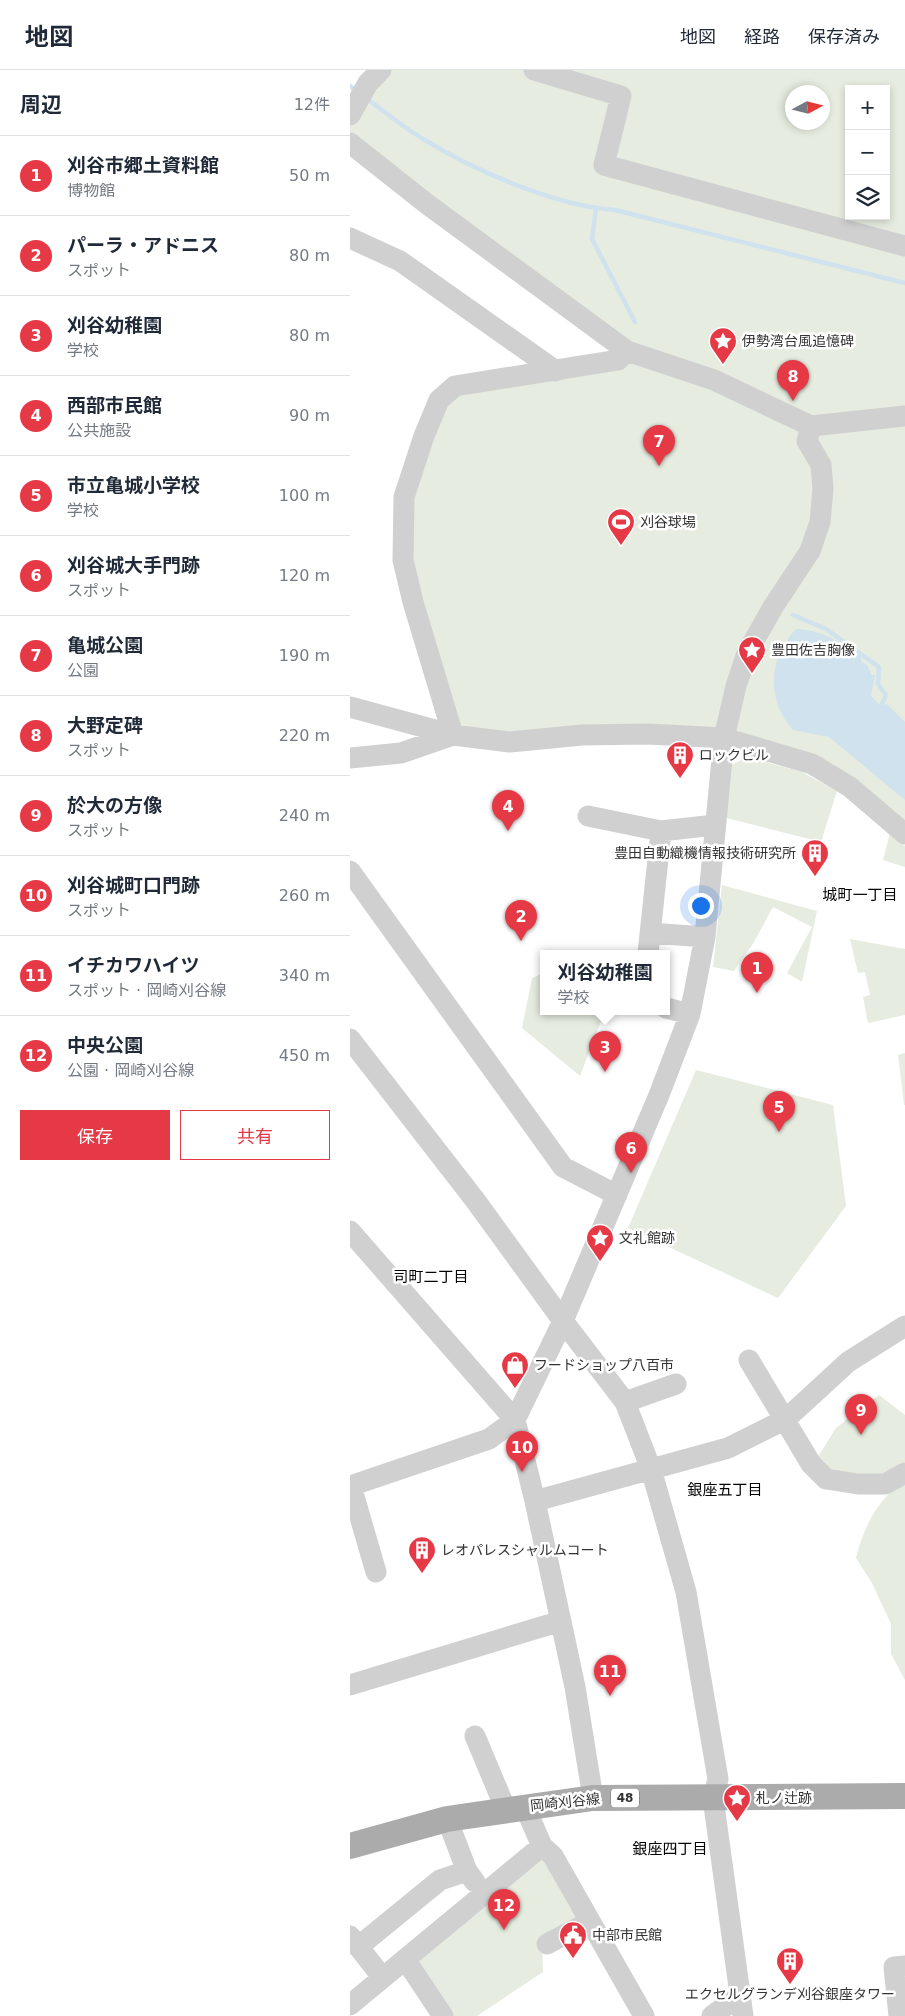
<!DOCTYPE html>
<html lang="ja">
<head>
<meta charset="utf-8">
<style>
  :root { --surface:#fff; --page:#f2f2f3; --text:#1f2937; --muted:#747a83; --line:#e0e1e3; --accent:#e63946 }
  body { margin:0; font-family:"DejaVu Sans","Noto Sans JP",sans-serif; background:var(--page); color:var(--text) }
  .controls { position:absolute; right:15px; top:15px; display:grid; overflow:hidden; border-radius:0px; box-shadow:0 2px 8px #0003 }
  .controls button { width:45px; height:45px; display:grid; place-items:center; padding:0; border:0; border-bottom:1px solid var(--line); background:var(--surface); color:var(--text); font:25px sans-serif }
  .compass { position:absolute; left:435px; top:15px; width:45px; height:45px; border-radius:50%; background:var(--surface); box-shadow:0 2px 8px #0003; rotate:83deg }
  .you { position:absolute; left:350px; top:835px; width:18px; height:18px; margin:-12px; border:4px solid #fff; border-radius:50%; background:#1a73e8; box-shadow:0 0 0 8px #1a73e833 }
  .badge { display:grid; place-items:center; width:32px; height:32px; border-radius:50%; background:var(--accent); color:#fff; font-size:16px; font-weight:700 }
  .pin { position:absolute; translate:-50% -41px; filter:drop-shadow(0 1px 2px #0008) }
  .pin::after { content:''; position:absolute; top:26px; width:18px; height:15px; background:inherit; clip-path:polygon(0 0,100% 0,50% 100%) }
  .popup { position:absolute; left:190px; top:880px; width:130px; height:65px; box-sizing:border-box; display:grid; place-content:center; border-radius:0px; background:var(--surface); filter:drop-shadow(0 1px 4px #0005); font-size:16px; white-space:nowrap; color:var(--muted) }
  .popup b { font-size:19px; color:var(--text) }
  .popup::after { content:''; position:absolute; left:50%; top:100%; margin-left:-10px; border:10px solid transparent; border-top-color:var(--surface) }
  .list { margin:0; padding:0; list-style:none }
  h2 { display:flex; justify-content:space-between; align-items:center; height:65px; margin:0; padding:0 20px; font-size:21px }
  h2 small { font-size:16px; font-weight:400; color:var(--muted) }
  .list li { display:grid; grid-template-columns:32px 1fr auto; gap:15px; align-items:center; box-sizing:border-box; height:80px; padding:0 20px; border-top:1px solid var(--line) }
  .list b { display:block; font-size:19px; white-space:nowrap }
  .list p { margin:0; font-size:16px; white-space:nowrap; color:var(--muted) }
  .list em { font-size:16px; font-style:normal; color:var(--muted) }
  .actions { display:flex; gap:10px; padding:15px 20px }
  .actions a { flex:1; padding:11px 0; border:1px solid var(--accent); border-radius:0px; text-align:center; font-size:18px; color:var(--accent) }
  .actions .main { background:var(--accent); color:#fff }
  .icon { flex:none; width:28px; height:28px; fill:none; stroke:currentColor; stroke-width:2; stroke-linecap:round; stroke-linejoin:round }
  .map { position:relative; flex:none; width:555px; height:1946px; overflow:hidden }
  header { display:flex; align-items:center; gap:30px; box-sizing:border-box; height:70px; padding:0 25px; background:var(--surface); border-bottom:1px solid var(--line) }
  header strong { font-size:24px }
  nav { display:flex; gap:28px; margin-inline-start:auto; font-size:18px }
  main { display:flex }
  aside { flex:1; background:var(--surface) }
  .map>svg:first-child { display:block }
  .green { fill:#e6ecdf; fill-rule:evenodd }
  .water { fill:#cfe2ee }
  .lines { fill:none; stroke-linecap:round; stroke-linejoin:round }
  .stream { stroke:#cfe2ee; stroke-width:4.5 }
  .minor { stroke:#d0d0d0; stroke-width:21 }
  .major { stroke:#ababab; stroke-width:26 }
  .labels { text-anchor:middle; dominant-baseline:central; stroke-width:5; stroke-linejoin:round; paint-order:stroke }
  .shield { fill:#fff; stroke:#707070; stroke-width:1 }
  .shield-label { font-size:12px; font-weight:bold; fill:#333 }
  .poi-label { font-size:14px; fill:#333; stroke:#fff; text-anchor:start }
  .street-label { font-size:14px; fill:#333; stroke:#fff }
  .neighbourhood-label { font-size:15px; fill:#000; stroke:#fff }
</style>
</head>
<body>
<header>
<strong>地図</strong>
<nav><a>地図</a><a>経路</a><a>保存済み</a></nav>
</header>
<main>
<aside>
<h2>周辺<small>12件</small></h2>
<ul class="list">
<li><span class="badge">1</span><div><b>刈谷市郷土資料館</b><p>博物館</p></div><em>50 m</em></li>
<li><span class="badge">2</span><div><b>パーラ・アドニス</b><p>スポット</p></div><em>80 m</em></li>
<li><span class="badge">3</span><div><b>刈谷幼稚園</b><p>学校</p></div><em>80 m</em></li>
<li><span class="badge">4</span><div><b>西部市民館</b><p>公共施設</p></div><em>90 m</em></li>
<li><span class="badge">5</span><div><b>市立亀城小学校</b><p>学校</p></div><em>100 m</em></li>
<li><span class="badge">6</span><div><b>刈谷城大手門跡</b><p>スポット</p></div><em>120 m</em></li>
<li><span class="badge">7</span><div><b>亀城公園</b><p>公園</p></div><em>190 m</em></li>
<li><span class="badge">8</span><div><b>大野定碑</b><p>スポット</p></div><em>220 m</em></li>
<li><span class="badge">9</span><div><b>於大の方像</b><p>スポット</p></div><em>240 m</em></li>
<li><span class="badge">10</span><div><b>刈谷城町口門跡</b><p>スポット</p></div><em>260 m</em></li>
<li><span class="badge">11</span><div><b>イチカワハイツ</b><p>スポット · 岡崎刈谷線</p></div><em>340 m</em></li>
<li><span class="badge">12</span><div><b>中央公園</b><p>公園 · 岡崎刈谷線</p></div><em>450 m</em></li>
</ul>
<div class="actions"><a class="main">保存</a><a>共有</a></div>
</aside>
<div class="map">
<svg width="555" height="1946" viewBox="0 0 555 1946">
  <rect width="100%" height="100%" fill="#fff"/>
  <path class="green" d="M31,0h524v764l-55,-47 -126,-49 -271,-3 -40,-133 -9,-105 35,-97 188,-49 -277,-208v-27zM499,19h37v127h-37zM442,22h30v30h-30z
    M397,687l55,15 35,19 -16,51 -98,-25 3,-49z
    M540,763l15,13v21l-22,-7z
    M372,815l95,26 -15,71 -15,-9 25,-46 -39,-20 -19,35 -20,29 -21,-4z
    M500,869l55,10v66l-37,8 -5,-26 7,-2 -5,-23 -7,1z
    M194,903v38h61l-25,65 -58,-48 10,-50z
    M555,983v52h-1l-6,-50z
    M346,1000l137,35 13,101 -68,92 -150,-70z
    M529,1325l26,20v47l-22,16 -54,-4 -13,-14 20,-32z
    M555,1411v199l-14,-26v-30l-19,-41 -16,-25c7,-29 22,-61 49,-77z
    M196,1788l35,61 -39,23 1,30 -66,44h-27l-39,-56 123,-101z"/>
  <path class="water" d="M446,559c24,0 45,14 65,27v5l7,5 3,9h4l-4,21 10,10 6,-2 18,18v78l-76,-63 -36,-7c-27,-31 -25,-71 3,-101z"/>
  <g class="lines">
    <path class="stream" d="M0,16l7,6
      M16,28c19,14 38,30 59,42 50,31 131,66 190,70l290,73
      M246,139l-4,30 43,83
      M443,545l33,14 53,38 -1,17 8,11 -5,11"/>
    <path class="minor" d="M184,0l87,26 -17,69 301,81
      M0,45l18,-32 13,-13
      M0,73l77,61 200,147 87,29 97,46 94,-10
      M0,168l50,23 156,110
      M0,637l103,28 57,7 72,-7 66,-1 76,4 88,26 38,23 55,47
      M0,688l51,-5 52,-18 -40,-133 -10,-42 1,-63 20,-61 15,-36 16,-14 163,-26 9,-9
      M238,746l73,15
      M0,801l213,296 54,28
      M300,863l55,4
      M298,883l13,-122 54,-6
      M316,938l24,6
      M0,969l125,161 88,121 62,81 26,67 35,123 32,187 -5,19 30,218
      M0,1161l165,189 20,81 193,-53 58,-29 62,-57 57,-36
      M399,1290l62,104 15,15 32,5h27l20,-11
      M275,1332l51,-18
      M0,1416l139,-47 26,-19 48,-99 96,-226 31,-81 15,-77 19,-199 12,-52 11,-33 26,-46 37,-56 10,-29 3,-33 -2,-24 -14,-24 4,-15
      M1,1416l25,86
      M185,1431l40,186 18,111
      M0,1615l211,-64
      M125,1666l31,74
      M175,1737l17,39 11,10 91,160
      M97,1749l20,52 8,11
      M0,1866l32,41
      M197,1874l42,-22
      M8,1877l82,-67 27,-9
      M55,1889l38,57
      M0,1935l192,-159
      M362,1946l27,-20
      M549,1946l-5,-49 11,-1"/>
    <path class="major" d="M0,1776l97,-27 146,-21 312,-2"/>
  </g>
  <defs>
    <g id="sight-pin" transform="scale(1.4375)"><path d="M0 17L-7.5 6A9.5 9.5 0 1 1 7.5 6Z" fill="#e63946" stroke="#fff"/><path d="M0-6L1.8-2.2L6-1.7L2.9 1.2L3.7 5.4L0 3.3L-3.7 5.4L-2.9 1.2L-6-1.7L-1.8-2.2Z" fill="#fff"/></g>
    <g id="stadium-pin" transform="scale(1.4375)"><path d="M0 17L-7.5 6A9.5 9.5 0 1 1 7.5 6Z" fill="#e63946" stroke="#fff"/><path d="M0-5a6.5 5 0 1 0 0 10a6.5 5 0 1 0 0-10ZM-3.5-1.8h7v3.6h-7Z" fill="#fff"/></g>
    <g id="building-pin" transform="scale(1.4375)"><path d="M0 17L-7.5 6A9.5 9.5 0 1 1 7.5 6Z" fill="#e63946" stroke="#fff"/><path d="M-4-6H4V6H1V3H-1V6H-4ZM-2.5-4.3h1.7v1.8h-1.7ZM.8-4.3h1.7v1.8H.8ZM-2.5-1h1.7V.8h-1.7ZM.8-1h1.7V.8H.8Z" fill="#fff"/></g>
    <g id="shop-pin" transform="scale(1.4375)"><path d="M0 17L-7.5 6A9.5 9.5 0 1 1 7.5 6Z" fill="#e63946" stroke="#fff"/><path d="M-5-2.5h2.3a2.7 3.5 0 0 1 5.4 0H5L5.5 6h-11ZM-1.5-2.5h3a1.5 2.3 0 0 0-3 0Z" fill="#fff"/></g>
    <g id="civic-pin" transform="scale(1.4375)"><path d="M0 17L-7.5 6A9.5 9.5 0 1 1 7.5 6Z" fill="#e63946" stroke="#fff"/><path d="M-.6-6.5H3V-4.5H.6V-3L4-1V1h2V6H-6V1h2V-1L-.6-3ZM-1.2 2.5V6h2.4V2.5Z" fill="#fff"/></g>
  </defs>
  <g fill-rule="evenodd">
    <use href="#sight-pin" x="373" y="271"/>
    <use href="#stadium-pin" x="271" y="452"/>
    <use href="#sight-pin" x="402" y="580"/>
    <use href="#building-pin" x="330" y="685"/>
    <use href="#building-pin" x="465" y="783"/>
    <use href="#sight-pin" x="250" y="1168"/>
    <use href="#shop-pin" x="165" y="1295"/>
    <use href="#building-pin" x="72" y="1480"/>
    <use href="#sight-pin" x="387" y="1728"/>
    <use href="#civic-pin" x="223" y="1865"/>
    <use href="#building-pin" x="440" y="1891"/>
  </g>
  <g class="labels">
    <rect class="shield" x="261" y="1718.5" width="28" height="19" rx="4"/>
    <g class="shield-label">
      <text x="275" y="1728">48</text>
    </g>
    <g class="poi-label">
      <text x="392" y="271">伊勢湾台風追憶碑</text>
      <text x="290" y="452">刈谷球場</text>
      <text x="421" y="580">豊田佐吉胸像</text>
      <text x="349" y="685">ロックビル</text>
      <text x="446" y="783" text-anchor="end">豊田自動織機情報技術研究所</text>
      <text x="269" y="1168">文礼館跡</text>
      <text x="184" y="1295">フードショップ八百市</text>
      <text x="91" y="1480">レオパレスシャルムコート</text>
      <text x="406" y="1728">札ノ辻跡</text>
      <text x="242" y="1865">中部市民館</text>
      <text x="440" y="1924" text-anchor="middle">エクセルグランデ刈谷銀座タワー</text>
    </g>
    <g class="street-label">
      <text transform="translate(215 1732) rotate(-6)">岡崎刈谷線</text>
    </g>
    <g class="neighbourhood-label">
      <text x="510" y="825">城町一丁目</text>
      <text x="81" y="1207">司町二丁目</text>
      <text x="375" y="1420">銀座五丁目</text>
      <text x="320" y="1779">銀座四丁目</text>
    </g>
  </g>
</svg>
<div class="controls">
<button>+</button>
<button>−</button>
<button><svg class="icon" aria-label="layers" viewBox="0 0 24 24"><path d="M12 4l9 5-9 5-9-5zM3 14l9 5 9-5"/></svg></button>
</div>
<svg class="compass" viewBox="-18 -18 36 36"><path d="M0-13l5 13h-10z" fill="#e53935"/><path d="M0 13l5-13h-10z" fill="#747a83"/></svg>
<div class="you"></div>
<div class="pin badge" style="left:407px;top:923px">1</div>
<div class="pin badge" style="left:171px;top:871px">2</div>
<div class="pin badge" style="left:255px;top:1002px">3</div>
<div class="popup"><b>刈谷幼稚園</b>学校</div>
<div class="pin badge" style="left:158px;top:761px">4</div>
<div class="pin badge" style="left:429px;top:1062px">5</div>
<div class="pin badge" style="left:281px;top:1103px">6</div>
<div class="pin badge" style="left:309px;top:396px">7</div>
<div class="pin badge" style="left:443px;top:331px">8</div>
<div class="pin badge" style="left:511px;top:1365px">9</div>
<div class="pin badge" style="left:172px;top:1402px">10</div>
<div class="pin badge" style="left:260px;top:1626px">11</div>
<div class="pin badge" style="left:154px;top:1860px">12</div>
</div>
</main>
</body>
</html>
